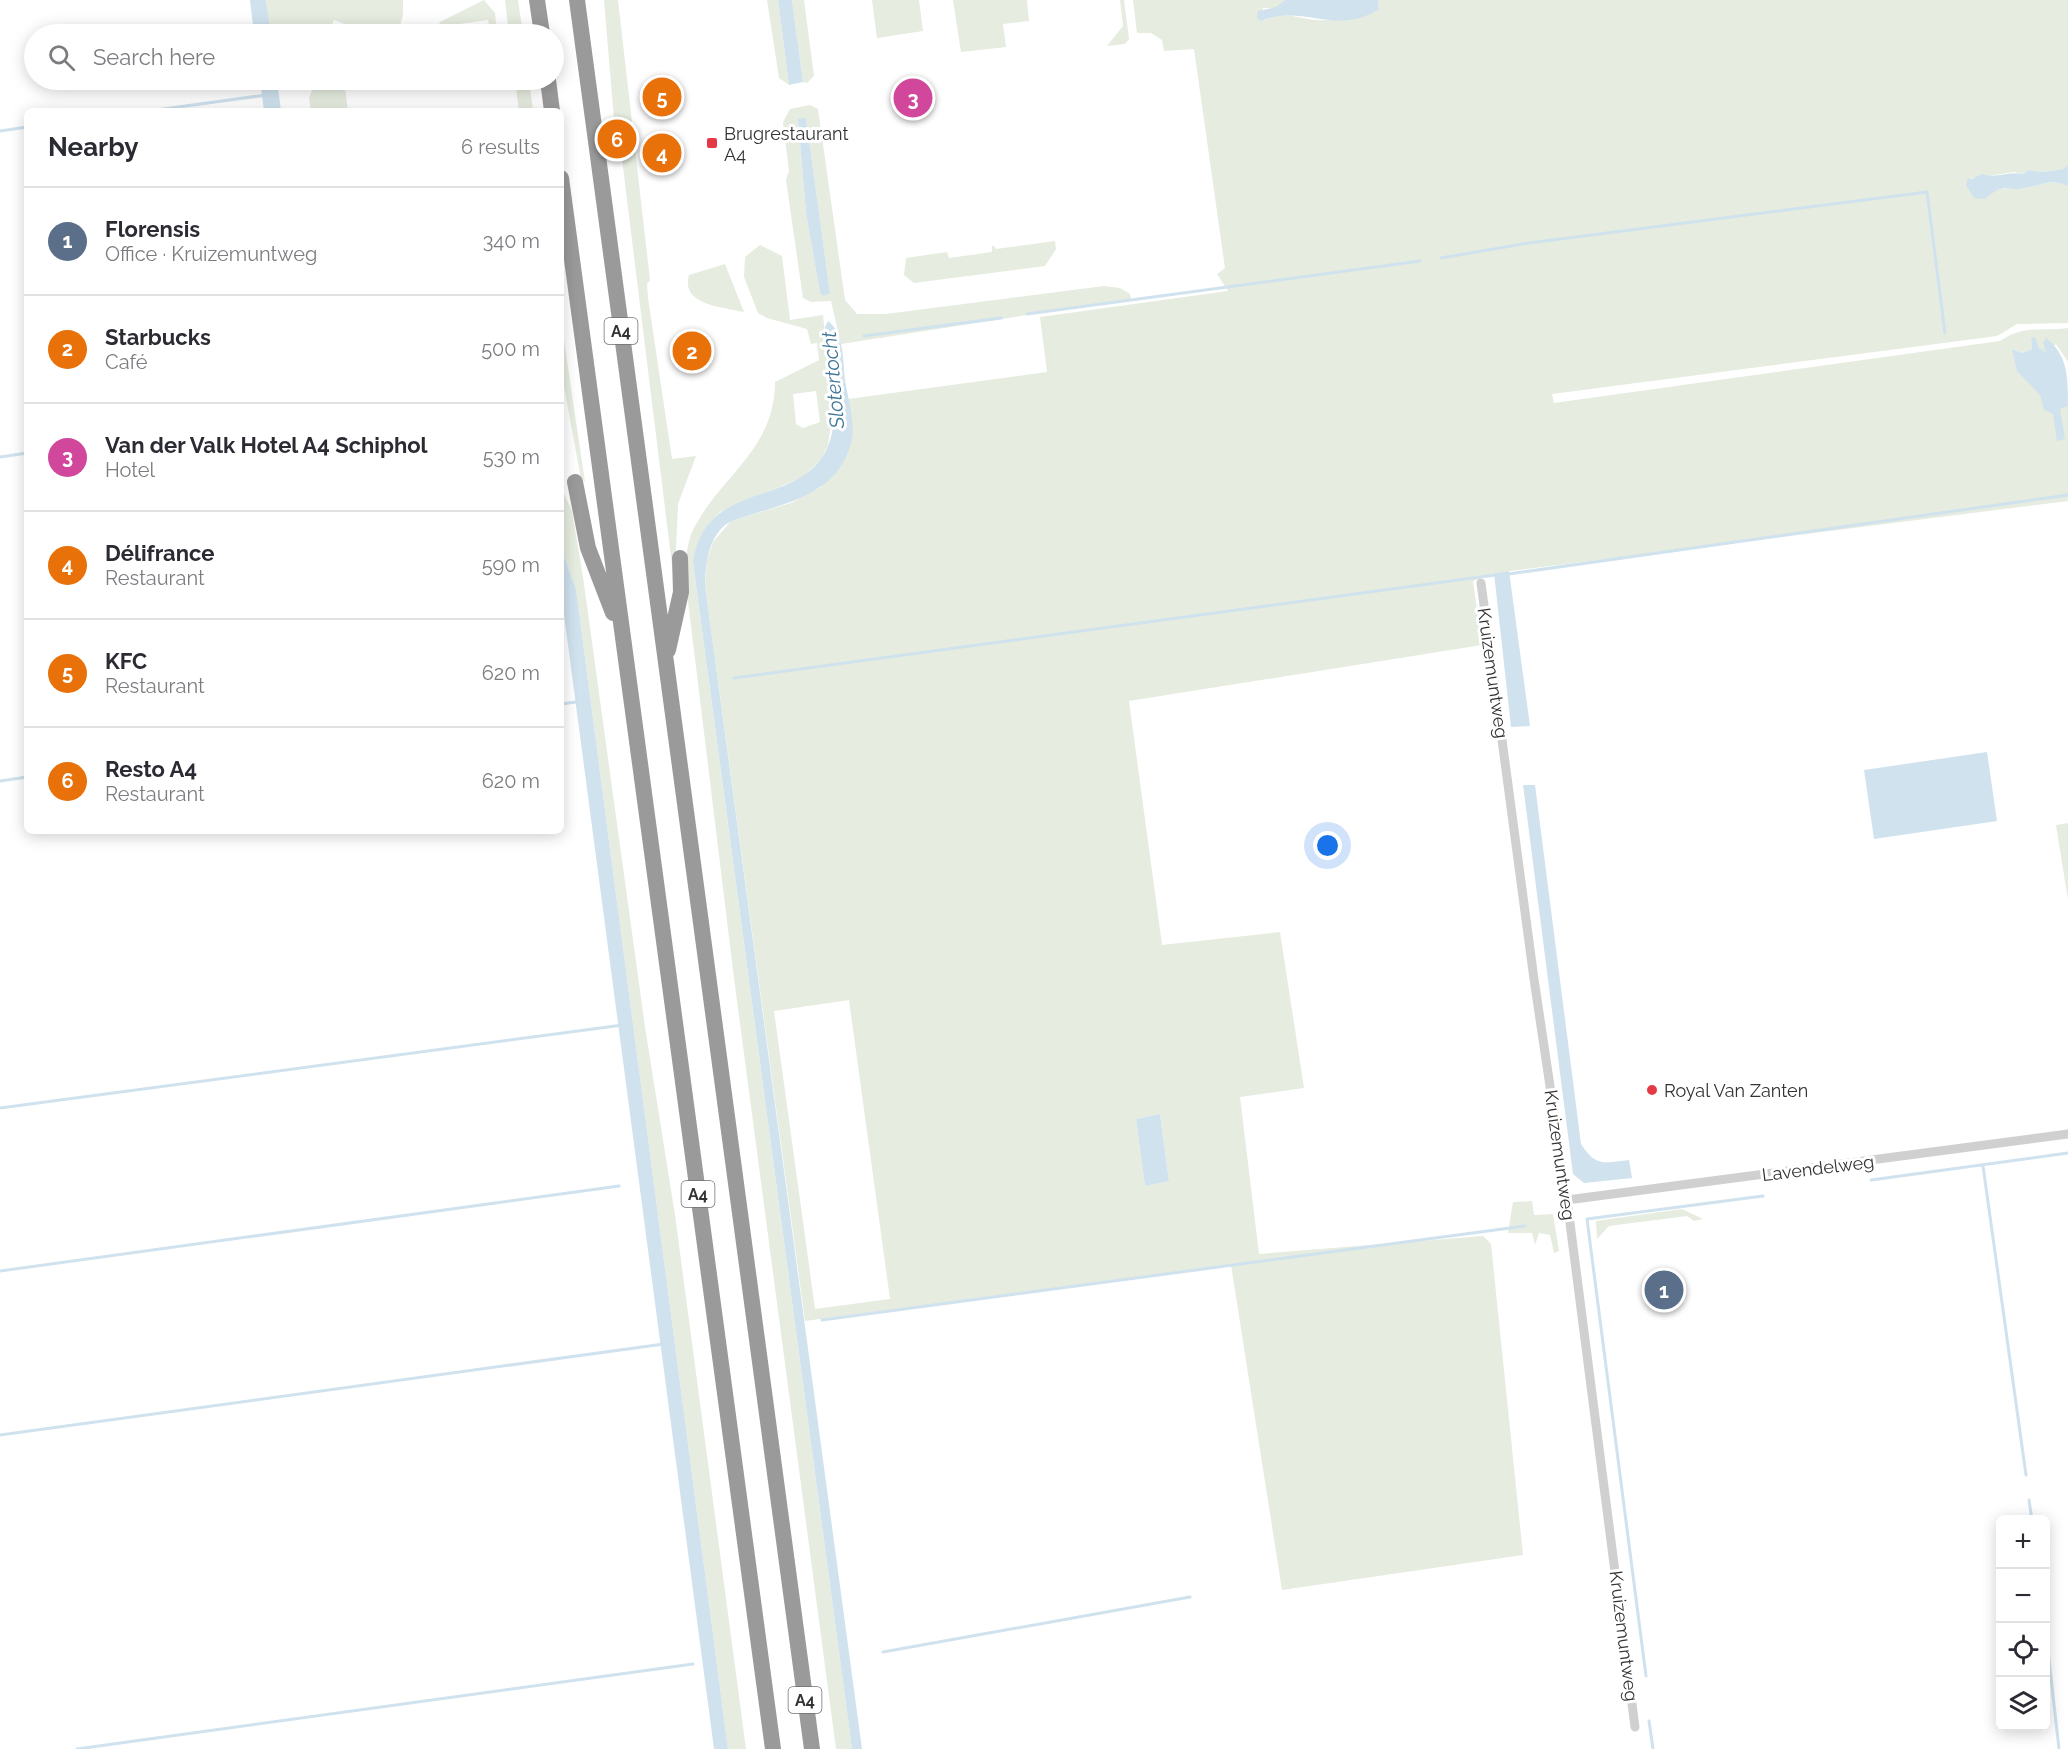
<!DOCTYPE html>
<html lang="en">
<head>
<meta charset="utf-8">
<style>
  :root { --surface:#fff; --page:#f7f7f7; --text:#2b2b33; --muted:#7c7c81; --line:#e1e1e2; --accent:#d93025 }
  body { margin:0; font-family:Raleway,sans-serif; background:var(--page); color:var(--text) }
  .controls { position:absolute; right:18px; bottom:18px; display:grid; overflow:hidden; border-radius:9px; box-shadow:0 3px 15px #0003 }
  .controls button { width:54px; height:54px; display:grid; place-items:center; padding:0; border:0; border-bottom:2px solid var(--line); background:var(--surface); color:var(--text); font:30px sans-serif }
  .you { position:absolute; left:1328px; top:846px; width:21px; height:21px; margin:-15px; border:4px solid #fff; border-radius:50%; background:#1a73e8; box-shadow:0 0 0 9px #1a73e833 }
  .badge { display:grid; place-items:center; width:39px; height:39px; border-radius:50%; background:var(--accent); color:#fff; font-size:20px; font-weight:700 }
  .pin { position:absolute; translate:-50% -50%; border:3px solid #fff; box-shadow:0 2px 6px #0006 }
  .list { margin:0; padding:0; list-style:none }
  h2 { display:flex; justify-content:space-between; align-items:center; height:78px; margin:0; padding:0 24px; font-size:26px }
  h2 small { font-size:20px; font-weight:400; color:var(--muted) }
  .list li { display:grid; grid-template-columns:39px 1fr auto; gap:18px; align-items:center; box-sizing:border-box; height:108px; padding:0 24px; border-top:2px solid var(--line) }
  .list b { display:block; font-size:22px; white-space:nowrap }
  .list p { margin:0; font-size:20px; white-space:nowrap; color:var(--muted) }
  .list em { font-size:20px; font-style:normal; color:var(--muted) }
  .icon { flex:none; width:33px; height:33px; fill:none; stroke:currentColor; stroke-width:2; stroke-linecap:round; stroke-linejoin:round }
  .map { position:relative; flex:none; width:2068px; height:1749px; overflow:hidden }
  .search { position:absolute; background:var(--surface); box-shadow:0 3px 15px #0003; left:24px; top:24px; width:540px; height:66px; display:flex; align-items:center; gap:15px; box-sizing:border-box; padding:0 21px; border-radius:33px; color:var(--muted); font-size:22px }
  .panel { position:absolute; background:var(--surface); box-shadow:0 3px 15px #0003; left:24px; top:108px; width:540px; height:726px; border-radius:9px }
  .map>svg:first-child { display:block }
  .green { fill:#e6ecdf; fill-rule:evenodd }
  .water { fill:#cfe2ee }
  .lines { fill:none; stroke-linecap:round; stroke-linejoin:round }
  .stream { stroke:#cfe2ee; stroke-width:3 }
  .street { stroke:#d0d0d0; stroke-width:9 }
  .highway { stroke:#9a9a9a; stroke-width:16 }
  .poi-dot { fill:#e63946; stroke:#fff; stroke-width:2 }
  .labels { text-anchor:middle; dominant-baseline:central; stroke-width:6; stroke-linejoin:round; paint-order:stroke }
  .shield { fill:#fff; stroke:#707070; stroke-width:1.5 }
  .shield-label { font-size:16px; font-weight:bold; fill:#333 }
  .poi-label { font-size:18px; fill:#333; stroke:#fff; text-anchor:start }
  .street-label { font-size:18px; fill:#333; stroke:#fff }
  .water-label { font-size:20px; font-style:italic; fill:#3f7597; stroke:#fff }
</style>
</head>
<body>
<div class="map">
<svg width="2068" height="1749" viewBox="0 0 2068 1749">
  <rect width="100%" height="100%" fill="#fff"/>
  <path class="green" d="M266,0h137v15l-3,11 -18,8h-27l-5,-8 -16,-6 -6,14h-50l-8,-3z
    M484,0l11,13 2,21h-6l-3,-14 -36,5 1,9h-19l6,-12z
    M505,0h13l5,34h-14z
    M604,0h14l32,280 -3,4 1,14 24,161 24,-3 -18,48 -3,69h-2l-51,-414 -8,-40z
    M767,0h11l11,85 -10,-7z
    M792,0h12l10,76 -7,7 -4,-1z
    M872,0h47l4,31 -46,7z
    M953,0h74l2,21 -26,3 3,23 -45,5z
    M1120,0h4l5,39 -4,5 -18,2 16,-20z
    M1133,0h152l-9,8h-13l-2,13c25,-11 32,-3 56,-1 19,2 44,-8 62,-11l-1,-9h690v164l-4,5 -22,3 -13,-2 -6,4 -9,-2 -46,7 26,12c14,-6 20,0 33,-3 16,-3 24,-10 41,-2v137l-51,1 -20,12 -445,58 2,9 446,-62c26,-17 40,-9 68,-13v34l-12,-18 -9,9 -8,-5 -8,-10 1,11 -9,4 -10,-4 55,56v96l-574,72 -21,8 9,64 -353,56 33,244 118,-13 24,156 -64,9 19,157 224,-18 8,8 32,311 -241,35 -51,-325 -426,56 -100,-736 2,-25 6,-18 18,-21 60,-18 30,-16 30,-45 -3,-43 199,-27 -7,-55 188,-26 -11,-17 8,-6 -31,-219 -30,2 -2,-11 -11,-7h-14zM849,1000l41,299 -75,10 -41,-298zM1160,1114l9,67 -24,5 -9,-67z
    M316,80h28l4,31h-37l-2,-13z
    M515,80h14l4,31h-14z
    M810,105l8,4 27,191 12,14h29l218,-28 16,2 10,6 1,5 -290,45 -10,-43 -20,1 -8,-4 -17,-118 3,-9 -6,-49 7,-13zM806,119l24,174 -5,2 -5,-2 -14,-80 -8,-93z
    M1055,241l1,8 -11,17 -131,17 -10,-8 2,-17 41,-6 2,6 43,-6v-6h2l2,3z
    M760,245l22,11 8,64 33,-5 10,97 -5,33 -7,14 -18,18 -83,35c-16,15 -24,30 -27,52l159,1185h-16l-102,-771 -48,-393c0,-18 -1,-39 7,-55 27,-54 82,-80 82,-148l44,-22 -2,-17 -6,1 -4,-15 -40,-11 -9,-5 -14,-36 1,-20zM816,391l4,31 -17,6 -7,-4 -3,-30z
    M725,264l19,48c-21,-5 -64,-7 -55,-37z
    M561,320l24,162 -4,-3 -20,-109z
    M561,487l11,24 11,66 62,450 30,188 71,534h-18l-152,-1160 -15,-41z
    M2068,823v77l-12,-75z
    M1532,1201l2,14 19,-1 6,37 -5,2 -4,-18 -11,-2 -4,12 -3,-12h-24l5,-31z
    M1682,1209l21,10 -9,2 -7,-5 -78,10 -12,13 -1,-18z"/>
  <path class="water" d="M250,0h16l5,34h-17z
    M778,0h14l11,82 -14,3z
    M1285,0h93l1,9c-42,28 -78,-6 -118,12l-4,-3 1,-7 18,-4z
    M260,80h17l4,31h-17z
    M806,118l24,175 -6,3 -4,-3 -14,-80 -8,-94z
    M2068,164v22c-18,-8 -25,-1 -42,2 -21,4 -21,-7 -41,11l-11,-1 -8,-13 2,-7 4,1 10,-5c13,5 27,-3 41,0l6,-4 13,2 22,-3z
    M828,321c16,11 15,40 17,59 3,19 11,44 6,63 -13,51 -64,60 -107,74 -9,3 -16,4 -23,12 -14,16 -15,37 -16,56l157,1164h-10l-159,-1186c12,-92 121,-48 139,-130 5,-27 -6,-76 -7,-106z
    M2035,337l4,11 7,4 -3,-9 3,-5c22,17 22,39 22,68l-8,3 5,30 -8,2 -4,-27 -9,-4 -4,-15 -23,-24 -5,-22 11,4 9,-4 -1,-11z
    M561,548l15,41 152,1160h-14l-153,-1157z
    M1509,571l21,155 -19,1 -17,-154z
    M1987,752l10,69 -123,18 -10,-69z
    M1523,785h12l46,359c15,23 22,19 48,16l3,18 -48,5 -11,-9z
    M1160,1114l9,67 -24,5 -9,-67z"/>
  <g class="lines">
    <path class="stream" d="M149,111l117,-16
      M0,131l27,-4
      M1441,258l88,-15 398,-51 18,141
      M1027,314l393,-53
      M864,336l137,-18
      M0,457l27,-4
      M1509,574l559,-79
      M734,678l761,-103
      M561,704l15,-2
      M0,781l27,-4
      M0,1108l623,-83
      M1983,1166l43,309
      M1871,1180l197,-27
      M0,1271l619,-85
      M822,1320l703,-94
      M0,1435l664,-91
      M2029,1500l3,20
      M2046,1633l13,116
      M883,1652l307,-55
      M1646,1676l-59,-457 176,-23
      M1649,1721l4,28
      M77,1749l616,-85"/>
    <path class="street" d="M1481,583l53,396 33,221 68,527
      M1567,1200l501,-66"/>
    <path class="highway" d="M537,0l5,34
      M577,0l235,1749
      M548,80l4,31
      M561,178l212,1571
      M575,482l13,66 25,65
      M668,650l13,-58 -1,-34"/>
  </g>
  <g class="poi-dot">
    <rect x="706" y="137" width="12" height="12" rx="3"/>
    <circle cx="1652" cy="1090" r="6"/>
  </g>
  <g class="labels">
    <g class="shield">
      <rect x="604.5" y="318" width="33" height="26" rx="4.5"/>
      <rect x="681.5" y="1181" width="33" height="26" rx="4.5"/>
      <rect x="788.5" y="1687" width="33" height="26" rx="4.5"/>
    </g>
    <g class="shield-label">
      <text x="621" y="331">A4</text>
      <text x="698" y="1194">A4</text>
      <text x="805" y="1700">A4</text>
    </g>
    <g class="poi-label">
      <text x="724" y="133">Brugrestaurant<tspan x="724" dy="21">A4</tspan></text>
      <text x="1664" y="1090">Royal Van Zanten</text>
    </g>
    <g class="street-label">
      <text transform="translate(1493 673) rotate(82)">Kruizemuntweg</text>
      <text transform="translate(1560 1155) rotate(82)">Kruizemuntweg</text>
      <text transform="translate(1818 1168) rotate(-7)">Lavendelweg</text>
      <text transform="translate(1624 1636) rotate(83)">Kruizemuntweg</text>
    </g>
    <g class="water-label">
      <text transform="translate(833 380) rotate(-95)">Slotertocht</text>
    </g>
  </g>
</svg>
<div class="controls">
<button>+</button>
<button>−</button>
<button><svg class="icon" aria-label="locate" viewBox="0 0 24 24"><circle cx="12" cy="12" r="6"/><path d="M12 2v4M12 18v4M2 12h4M18 12h4"/></svg></button>
<button><svg class="icon" aria-label="layers" viewBox="0 0 24 24"><path d="M12 4l9 5-9 5-9-5zM3 14l9 5 9-5"/></svg></button>
</div>
<div class="you"></div>
<div class="pin badge" style="left:1664px;top:1290px;background:#5c6f8a">1</div>
<div class="pin badge" style="left:692px;top:351px;background:#e8710a">2</div>
<div class="pin badge" style="left:913px;top:98px;background:#d1479c">3</div>
<div class="pin badge" style="left:662px;top:153px;background:#e8710a">4</div>
<div class="pin badge" style="left:662px;top:97px;background:#e8710a">5</div>
<div class="pin badge" style="left:617px;top:139px;background:#e8710a">6</div>
<div class="search"><svg class="icon" aria-label="search" viewBox="0 0 24 24"><circle cx="10" cy="10" r="6"/><path d="M15 15l6 6"/></svg>Search here</div>
<section class="panel">
<h2>Nearby<small>6 results</small></h2>
<ul class="list">
<li><span class="badge" style="background:#5c6f8a">1</span><div><b>Florensis</b><p>Office · Kruizemuntweg</p></div><em>340 m</em></li>
<li><span class="badge" style="background:#e8710a">2</span><div><b>Starbucks</b><p>Café</p></div><em>500 m</em></li>
<li><span class="badge" style="background:#d1479c">3</span><div><b>Van der Valk Hotel A4 Schiphol</b><p>Hotel</p></div><em>530 m</em></li>
<li><span class="badge" style="background:#e8710a">4</span><div><b>Délifrance</b><p>Restaurant</p></div><em>590 m</em></li>
<li><span class="badge" style="background:#e8710a">5</span><div><b>KFC</b><p>Restaurant</p></div><em>620 m</em></li>
<li><span class="badge" style="background:#e8710a">6</span><div><b>Resto A4</b><p>Restaurant</p></div><em>620 m</em></li>
</ul>
</section>
</div>
</body>
</html>
